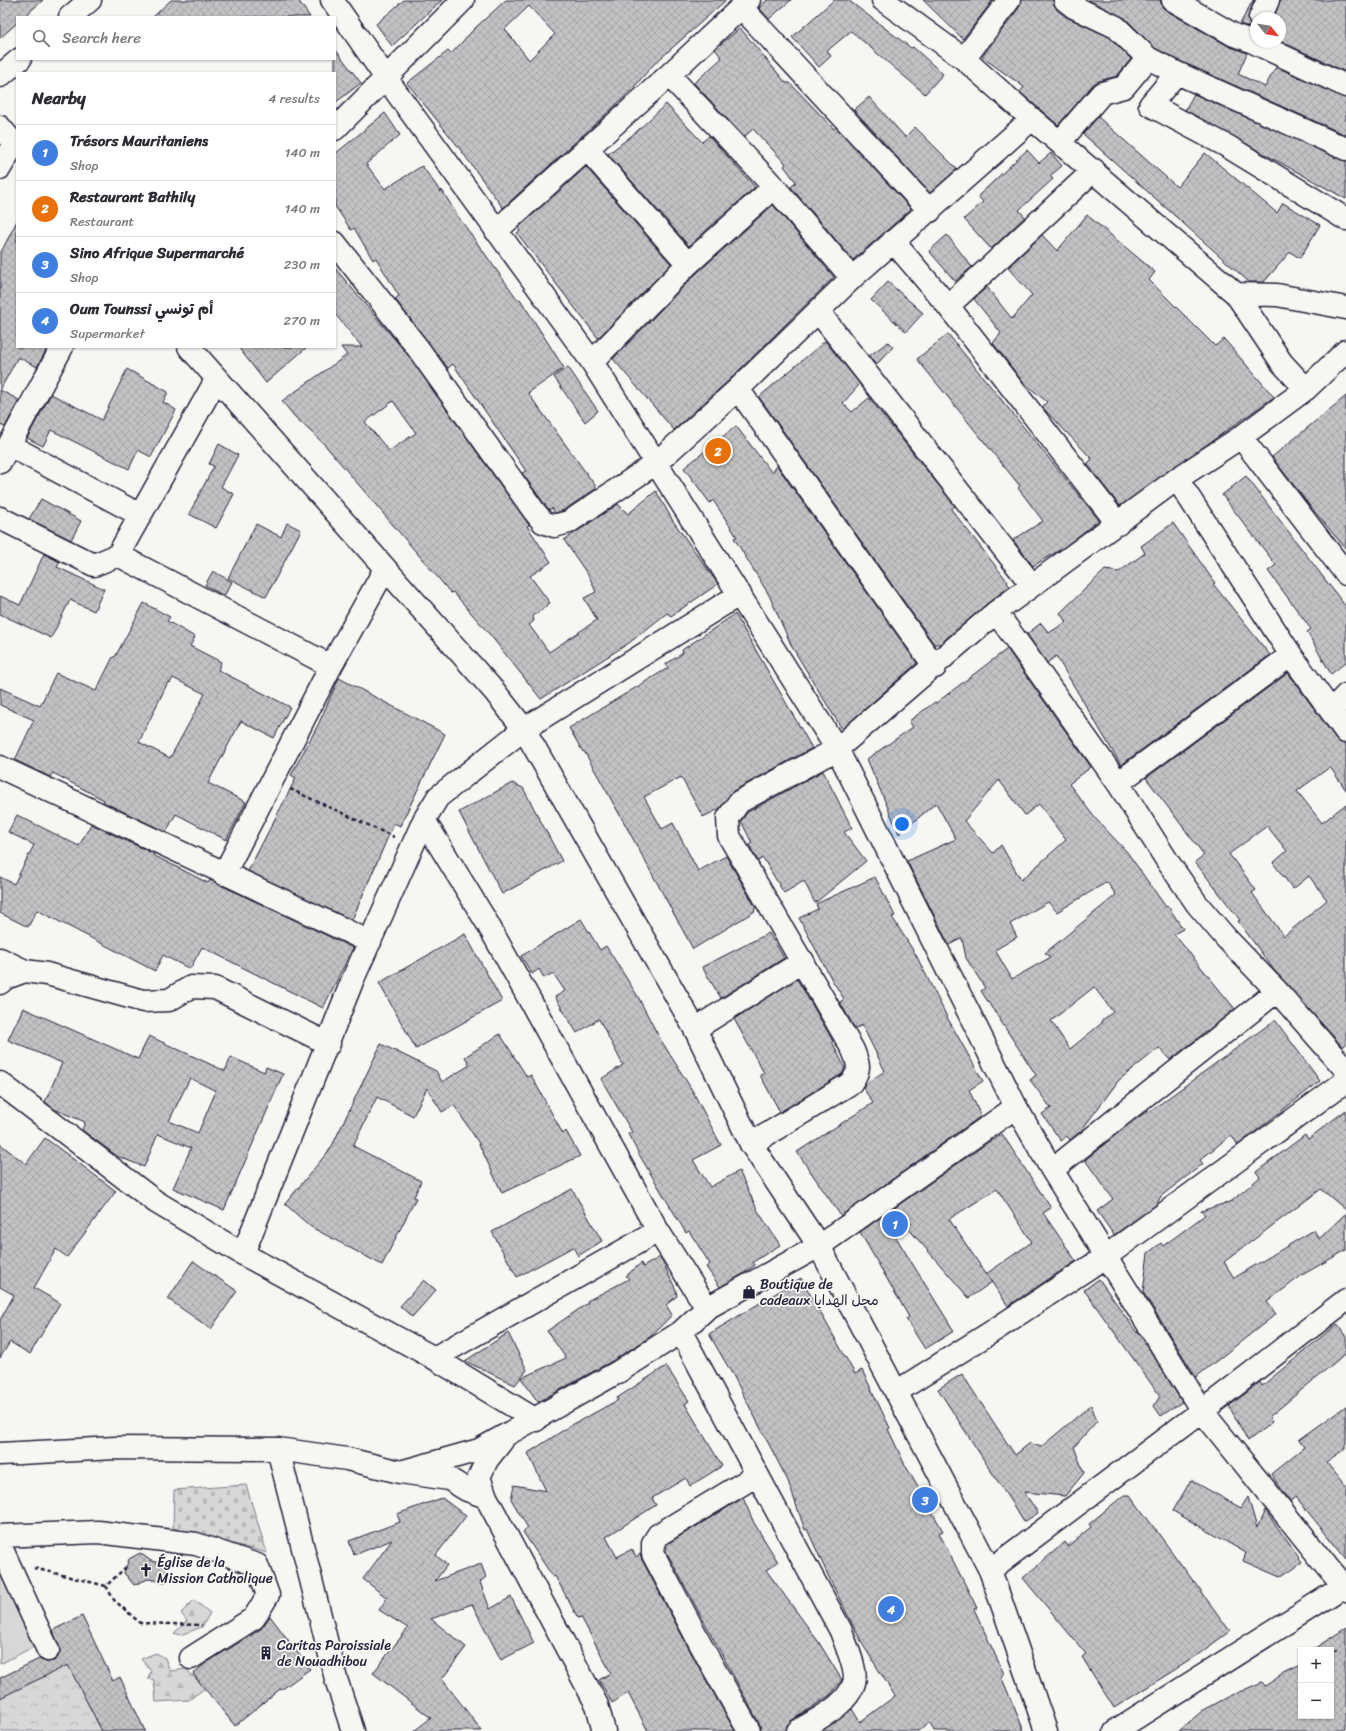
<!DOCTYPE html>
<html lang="en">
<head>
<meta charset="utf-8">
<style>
  :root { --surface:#fff; --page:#f7f7f7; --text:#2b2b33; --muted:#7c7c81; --line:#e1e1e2; --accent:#22223b }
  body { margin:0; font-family:Sriracha,"Playpen Sans Arabic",sans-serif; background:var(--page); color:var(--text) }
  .controls { position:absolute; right:12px; bottom:12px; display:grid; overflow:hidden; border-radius:0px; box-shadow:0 1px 3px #0004 }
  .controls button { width:36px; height:36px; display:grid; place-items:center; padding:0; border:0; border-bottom:1px solid var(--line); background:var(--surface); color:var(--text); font:20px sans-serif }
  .compass { position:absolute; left:1250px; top:12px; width:36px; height:36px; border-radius:50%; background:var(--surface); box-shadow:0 1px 3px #0004; rotate:120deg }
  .you { position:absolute; left:902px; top:824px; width:14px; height:14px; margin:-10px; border:3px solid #fff; border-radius:50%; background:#1a73e8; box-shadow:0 0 0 6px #1a73e833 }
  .badge { display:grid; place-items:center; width:26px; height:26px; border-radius:50%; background:var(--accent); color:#fff; font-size:13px; font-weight:700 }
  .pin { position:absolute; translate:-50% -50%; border:2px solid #fff; box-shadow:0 1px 4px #0006 }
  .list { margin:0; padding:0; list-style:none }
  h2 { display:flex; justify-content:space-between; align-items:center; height:52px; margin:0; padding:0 16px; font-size:17px }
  h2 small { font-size:13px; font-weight:400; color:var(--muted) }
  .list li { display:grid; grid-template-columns:26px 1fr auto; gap:12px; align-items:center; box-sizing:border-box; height:56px; padding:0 16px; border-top:1px solid var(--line) }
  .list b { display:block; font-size:15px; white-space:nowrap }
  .list p { margin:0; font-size:13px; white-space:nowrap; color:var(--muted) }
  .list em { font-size:13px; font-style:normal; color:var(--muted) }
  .icon { flex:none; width:22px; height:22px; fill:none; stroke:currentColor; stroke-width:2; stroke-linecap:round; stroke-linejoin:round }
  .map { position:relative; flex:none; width:1346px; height:1731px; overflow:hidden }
  .search { position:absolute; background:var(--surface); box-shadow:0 1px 3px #0004; left:16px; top:16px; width:320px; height:44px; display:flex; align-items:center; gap:10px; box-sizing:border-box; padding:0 14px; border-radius:0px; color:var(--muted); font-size:15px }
  .panel { position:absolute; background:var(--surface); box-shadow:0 1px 3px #0004; left:16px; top:72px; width:320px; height:276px; border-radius:0px }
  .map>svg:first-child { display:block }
  .forest { fill:url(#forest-firs); stroke:#7c7c89 }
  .cemetery { fill:url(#cemetery-stones); stroke:#7c7c89 }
  .park { fill:url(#park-crowns); stroke:#7c7c89 }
  .pitch { fill:#d7d7d7; stroke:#7c7c89 }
  .building { fill:url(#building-cross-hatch); stroke:#22223b; fill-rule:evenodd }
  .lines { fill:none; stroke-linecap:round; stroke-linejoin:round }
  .minor-casing { stroke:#22223b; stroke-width:25 }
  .highway-casing { stroke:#22223b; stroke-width:25 }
  .path { stroke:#22223b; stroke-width:2.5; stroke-dasharray:4 3; stroke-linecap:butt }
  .minor { stroke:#f6f6f2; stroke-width:22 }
  .highway { stroke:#f6f6f2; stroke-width:22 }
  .labels { text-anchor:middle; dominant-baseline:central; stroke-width:3.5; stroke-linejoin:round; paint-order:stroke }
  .poi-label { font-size:14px; fill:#22223b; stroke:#f6f6f2; text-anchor:start }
</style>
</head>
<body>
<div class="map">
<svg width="1346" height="1731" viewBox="0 0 1346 1731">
  <defs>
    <pattern id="forest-firs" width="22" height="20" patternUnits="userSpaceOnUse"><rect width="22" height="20" fill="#d7d7d7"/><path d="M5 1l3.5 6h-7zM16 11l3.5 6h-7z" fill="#b8b8b9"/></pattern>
    <pattern id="cemetery-stones" width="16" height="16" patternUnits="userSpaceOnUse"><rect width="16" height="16" fill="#d7d7d7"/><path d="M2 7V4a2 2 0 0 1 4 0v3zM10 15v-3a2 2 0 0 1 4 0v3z" fill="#b8b8b9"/></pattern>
    <pattern id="park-crowns" width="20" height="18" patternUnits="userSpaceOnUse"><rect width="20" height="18" fill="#d7d7d7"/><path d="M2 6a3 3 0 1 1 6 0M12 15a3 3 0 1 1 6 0" fill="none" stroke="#b8b8b9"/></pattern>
    <pattern id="building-cross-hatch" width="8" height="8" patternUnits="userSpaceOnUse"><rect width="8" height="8" fill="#c2c2c4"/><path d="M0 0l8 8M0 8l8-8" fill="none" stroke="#a6a6a9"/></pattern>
  </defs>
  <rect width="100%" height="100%" fill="#f6f6f2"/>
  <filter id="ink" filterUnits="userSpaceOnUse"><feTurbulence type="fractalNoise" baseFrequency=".025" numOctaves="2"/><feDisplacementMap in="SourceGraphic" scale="8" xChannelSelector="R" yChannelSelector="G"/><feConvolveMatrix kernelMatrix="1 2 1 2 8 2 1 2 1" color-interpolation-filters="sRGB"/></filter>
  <g filter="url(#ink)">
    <path class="forest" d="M194,1600l16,13 -8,14 -22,8 -6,-2 13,-12 -6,-8z
      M156,1653l9,5 5,13 16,-2 19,19 -16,12 -33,2 -2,-22 -6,-1 3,-8 -10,-12z"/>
    <path class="cemetery" d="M246,1485l21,68 -94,-25 1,-38z"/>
    <path class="park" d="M66,1660l36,71h-102v-33z"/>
    <path class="pitch" d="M0,1566l39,78 -39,20z"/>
    <path class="building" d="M0,0h43l-19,17h-7v6l-17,15z
      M171,0h127l12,17h-157z
      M404,0h38l-50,46 -16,-22z
      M506,0h220l-73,65 -25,29 -125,114 -46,-63 -50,-62 41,-32 3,3 24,-26zM529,6l26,28 -26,26 -24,-31z
      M767,0h24l-22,19 -10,-11z
      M834,0h14l63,48 2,-1 30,27 -18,20 -74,-63 -24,20 4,5 -12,11 -27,-30z
      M923,0h70l-30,39z
      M1021,0h32l4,10 9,7 43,20 22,22 -14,17 -18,5 -6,4 -35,40 -38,-33 4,-5 -42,-30 37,-49z
      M1088,0h72l2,7 5,4 61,35 19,7 -9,21 27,13 11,-20 70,31v37l-164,-73 -27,-14 -30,-30z
      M1253,0h1l-6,19 2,6 4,4 -14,-5z
      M1280,0h66v72l-66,-31v-23h-6z
      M740,28l46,55h4l44,46 2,-2 75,82 -58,51 -62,-73 5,-5 -12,-16 2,-2 -33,-35 -9,8 -50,-54 28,-25 -7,-9z
      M335,49l26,34 -26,20z
      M1194,94l152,67v38l-161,-89z
      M869,97l36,40 10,-10 42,42 -27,24 -76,-83z
      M666,104l36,38 7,-6 46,51 -66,59 -81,-92 27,-21z
      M385,113l15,22 -34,29 19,25 37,-23 19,26 1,-2 15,25 61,85 2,-1 44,69 -36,25 69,95 -33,22 -9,3 -3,-5 -3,2 -5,-7 -22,-30 4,-2 -73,-107 -5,4 -53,-69 4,-3 -23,-38 -3,2 -19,-32 -3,2 -16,-24v-52z
      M1098,117l79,70 28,-34 72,60 6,-10 37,22 -20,33 -10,-6 -26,30h-15l-166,-148z
      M1027,150l12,13 12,-10 11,13 -12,10 3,3 -34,31 6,7 -34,32 -27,-30 19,-17 -5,-6z
      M586,167l85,97 -73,74 -81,-105 3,-2 -2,-3z
      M773,205l61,72 -105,103 -55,50 -61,-71 84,-86z
      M1087,215l68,57 -6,8 66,66 9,-7 50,58 -154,109 -33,-42 5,-5 -45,-47 -5,-5 5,-5 -24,-20 -30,-39 8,-10 -27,-34 13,-12 25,32 20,-24 -24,-27 34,-33 15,16z
      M17,221v126h31l-11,20 -19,-10 -18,33 19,10 -14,27 -5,-2v-171z
      M947,235l25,32 -17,14 -26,-30z
      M335,268l72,86 122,171 -2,1 24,36 -21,14 20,27 -17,13 1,5 -5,4 20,27 48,-32 -13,-22 12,-6 -6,-14 -26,-38 54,-36 10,10 28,-23 17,30 45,63 -47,32 -4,-3 -38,30 -88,56 -50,-63 -38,-44 -2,1 -127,-149 -30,-28 -12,-15 65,-46 -6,-8h21l-27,-33zM393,401l23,32 -27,18 -24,-29z
      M888,282l35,31 -17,19 -35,-32z
      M948,334l151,186 -36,28 -30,18 -20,-26 30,-19 -25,-33 2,-2 -103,-127z
      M825,341l35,43 -17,19 9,9 17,-14 86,108 -4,3 57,73 -1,1 3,3 -22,17 -48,41h-6l-175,-247z
      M888,342l5,5 -17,18 -7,-9z
      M238,347h69l-41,36z
      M568,367l30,44 -13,11 -31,-45z
      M127,369l41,23 -5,10 13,8 -25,47 -13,-7 -9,19 -78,-39 -8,16 -16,-8 24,-44 51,26z
      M1346,396v153l-36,-43 -38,-49z
      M736,426l36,47 5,-7 140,197 -75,66 -50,-82 -23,-52 -35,-57 3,-1 -24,-37 -3,3 -26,-35z
      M219,444l19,11 -17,32 13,7 -18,34 -27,-14 25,-48 -5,-2z
      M1246,476l100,131v55l-15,12 -24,-42 4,-3 -43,-58 8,-6 -54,-70z
      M41,499l40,22 -10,19 -42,-21z
      M287,523l14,7 -35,67 -38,-19 28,-54 25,13z
      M1173,523l42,60 -2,1 57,71 -149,110 -65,-109 -9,7 -20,-29 14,-11 8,10 17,-11 -6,-9 45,-43 14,2 26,-19 -4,-7z
      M44,554l16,8 -3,5 47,22 -10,22 -24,-11 -19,38 -51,-24v-18l20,9z
      M213,571l19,11 -8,14 -19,-11z
      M144,603l26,14 -3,4 28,16 -5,9 31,16 -3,8 72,37 -16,31 -33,-17 -33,62 38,19 -20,38 -50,-26 -10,18 -63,-30 1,-2 -51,-27 -3,4 -35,-17 19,-40 -34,-15v-17l40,18 16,-33 40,18 17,-34h2zM173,678l32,16 -35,64 -31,-16 29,-60 2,1z
      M735,614l77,134 -79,43 -14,18 -16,8 -22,-40 -37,20 18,32 11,-6 25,48 28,-15 30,52 -2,1 1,2 -62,38 -67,-123 -42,-75 -1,1 -14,-24 99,-60 -2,-4 17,-11 -1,-3z
      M1007,649l84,118 -22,17 26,34 32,34 39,55 2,-1 15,23 -9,5 61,75 -65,51 -11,-12 -40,32 -38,51 -11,9 -3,-4 -6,5 -19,-27 9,-6 -21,-28 6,-5 -55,-84 4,-3 -19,-30 -4,-20 -13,7 -42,-84 49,-22 -20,-36 -37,31 -32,-75 46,-32 -4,-6 26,-19 1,1zM999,780l26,35 14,-11 27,36 -45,40 -20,-35 -8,8 -29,-32zM1107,882l9,13 -71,58 6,4 -39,22 -17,-29 22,-13 -7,-13 38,-22 9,10zM1094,987l19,25 -12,9 1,2 -32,26 -19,-28z
      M1288,673l48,66 4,4 6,1v46l-16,-23 -33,24 25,32 24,-19v240l-3,3 -69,-77 -36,-49 2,-1 -45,-58 9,-7 -58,-77zM1267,826l20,25 -14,12 20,26 16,-13 18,24 -43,36 -32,-43 4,-3 -27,-36z
      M339,678l106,56 -45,92 -6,-3 -42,97 -104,-49 48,-93 -5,-3 27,-50z
      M823,771l29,57 -8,4 22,29 -51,42 -11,-22 -20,12 -21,-35 -5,3 -9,-16 3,-2 -11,-22 7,-9z
      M512,783l11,5 39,73 -60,33 -43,-82z
      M17,815l62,31 12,-22 63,30 -1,1 55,28 2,-3 143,68 -30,60 -121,-61 -12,22 -27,-14 -8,16 -118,-61 -9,17 -28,-14v-36l14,7 20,-39 -26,-13z
      M875,877l20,39 -3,1 24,38 32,64 35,62 -14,9 12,26 -140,100 -44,-64 76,-49 -10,-15 2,-4 20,-13 -23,-46 -7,4 -15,-27 4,-3 -12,-19 -33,-62 19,-9 -2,-5z
      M581,919l19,31 6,-4 31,49 22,42 33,53 29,55 -28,15 17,27 29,-16 19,40 22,34 -27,17 2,3 -12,9 -23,13 -14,-20 4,-3 -21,-33 -3,2 -46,-77 -12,-22 4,-2 -31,-53 22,-14 -24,-46 -22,14 -22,-36 10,-6 -12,-18 -9,5 -5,-9 -7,5 -11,-18z
      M769,933l15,25 -63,40 -19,-31z
      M465,934l37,67 -86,48 -37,-66z
      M797,979l36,62 -1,1 13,26 -3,6 -62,38 -20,-37 4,-2 -30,-54z
      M23,1008l115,51 11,-23 76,35 6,-14 33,15 2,-5 17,7 -59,136 -51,-22 18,-40 -33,-14 -14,33 -27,-11 -35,-26 3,-8 -31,-13 -9,-7 17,-39 -54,-23zM190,1078l26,13 -18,42 -29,-12z
      M1275,1020l45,61 -82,64 -7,-10 -31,25 3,4 -42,32 -4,8 -43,31 -17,-24 16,-12 -28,-39 49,-40 14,-9 1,1z
      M500,1034l27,43 4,-2 32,59 3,-3 14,25 -78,37 -24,-51 -24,-37 -12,7 -15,-24 -14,28 -36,-19 -24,49 68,35 -7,16 2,1 -34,67 -71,-38 -26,-23 46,-56 50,-104 55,27 6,11 28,-17 -5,-8z
      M1346,1110v100l-25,-21 -97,73 10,16 80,-48 5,9 27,-26v37l-44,25 -35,27 9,12 -80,63 -53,-85 5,-39 13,-10 2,3 42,-31 -4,-4 31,-10 28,-24 -4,-5 49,-37 3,4z
      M1002,1134l49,74 -8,5 33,48 -68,45 -22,-32 6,8 -23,16 -69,-79 -11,7 65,105 -29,18 -19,-30 3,-2 -49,-85 133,-93v1zM997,1189l35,53 -46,32 -37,-55z
      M45,1138l71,53 -49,66 -11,-8 -22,39 26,15 -30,51 -20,-12 -10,16v-38l14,-25 -14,-8v-143l26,20z
      M572,1189l30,52 -24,15 -5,-9 -56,30 -25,-45z
      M660,1257l16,33 1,6 -11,9 6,10 -22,22 -38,24 -74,41 -17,-24 45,-20 -19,-27 41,-28 -1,-2 42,-22 -3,-3 15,-13 2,4z
      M193,1261l44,30 -26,38 -43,-30z
      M801,1278l54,96 7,-4 28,58 -2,1 16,34 39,68 -4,2 38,75 -3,1 30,65 -3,2 23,55h-90l-4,-9 -12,9h-96l30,-22 8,13 35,-26 -32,-51 -31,-61 -25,-55 -2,1 -17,-49 -54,-104 -25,-43z
      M1099,1279l38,54 1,-2 44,71 -21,14 -7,-10 6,-10 -76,-106z
      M424,1280l12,10 -24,27 -12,-11z
      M1337,1324l9,13v16l-77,64 3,5 -24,19 -19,-35 31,-24 2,4z
      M508,1333l19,37 -12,15 -50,-24z
      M666,1366l23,35 -4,3 37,62 -32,20 -4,-8 -34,20 4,7 -50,32 11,20 15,-8 4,8 4,-3 2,6 55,104 38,67h-87l-20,-38 -16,10 -13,-23 12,-7 -30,-56 -3,1 -23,-42 -2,1 -30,-45 5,-4 -17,-29 3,-14 32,6 -18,-38 42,-27 48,-26 -1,-2z
      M962,1374l53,81 15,-12 11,4 50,-42 6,16 -23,26 10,26 -19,23 -41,-4 14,21 -14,9 -86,-133z
      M1346,1406v42l-20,14 20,25v72l-50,-62 -6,4 -19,-27 33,-27 -5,-7z
      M1191,1480l50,28 7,-11 9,31 8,-18 37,52 -22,15 -37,-16 3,-8 -73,-42z
      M1124,1495h6l100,136 -38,28 -78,49 -32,-51 4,-3 -63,-76 42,-36 3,4 23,-19 -2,-3z
      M442,1498l24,18 -30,39 11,10 -12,16 46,-17 5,13 -6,5 10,27 21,-12 23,46 -33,17 -29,-56 -41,15 35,28 -24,32 40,52h-68l17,-13 -58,-45 35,-45 -29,-18 8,-12 -24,-19 29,-39 -38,15 -5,-14 51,-19 -3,-8z
      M743,1498l11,25 24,39 -12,8 52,71 24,39 -12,15 -39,26 -4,4 -1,6h-25l-1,-6 -94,-174 1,-7z
      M140,1553l11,8 17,3 -3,18 -17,-3 -14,6 -10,-12 5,-14z
      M82,1616l31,65 7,-4 25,54h-43l-34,-66 -68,33v-20l39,-19 7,3 8,-1 4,-4 2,-6 -7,-21z
      M270,1616l40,53 -29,21 -1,-1 -45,37 -42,-52 13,-11 55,-34z
      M1346,1628v103h-167l23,-20 28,-15 32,-14 3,4 21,-14 15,-7v51h30v-64l6,-2h-25z"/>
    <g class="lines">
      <g class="minor-casing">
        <path id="minor" d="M332,0l54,78 206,284 245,387 179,358 36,63 150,241 144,179
          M883,0l81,59 68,60
          M1065,0l9,7 42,20 32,31 29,15 169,76
          M1173,0l61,35 17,6 95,45
          M741,7l189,204
          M70,17l20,-17
          M1260,18l8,-18
          M964,59l45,-59
          M1177,73l-27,32 77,41 119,73
          M669,75l105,112 78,91
          M0,76l20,-17
          M335,129l128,-129
          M1060,142l42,-49 22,-6 24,-29
          M587,149l101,115
          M0,168l14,-24
          M496,231l173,-156 80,-75
          M893,241l55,65 170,218
          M335,243l82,104 117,164 9,11 11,4 15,-4 87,-59 82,-74 114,-111 180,-159 204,175 46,69 24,26
          M1236,294l41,1 69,13
          M948,306l146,-136
          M818,311l214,274
          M592,362l96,-98 86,-77
          M738,389l197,278
          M1241,437l105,137
          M9,445l131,70
          M0,462l62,-115
          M1177,479l114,176 55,77
          M0,518l94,47 24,-10 98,-175
          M118,555l213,111
          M996,612l122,171 50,79 29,42 29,34 51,53 69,79
          M1331,711l15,-16
          M0,767l370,175
          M1118,783l173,-128
          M424,820l62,101 172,310 49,77
          M224,874l107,-208 54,-97
          M0,959l25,12
          M0,983l6,-5 19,-7 22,3 96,27 26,-1 22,-13 24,1 114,56
          M695,1029l108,-68
          M0,1083l156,119 87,52 191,104 102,62
          M751,1144l100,-61c10,-14 8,-18 2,-33l-124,-214 -1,-18 11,-16 98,-53 159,-137 181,-133 64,-42 65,-48 40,-38
          M1052,1170l225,-179
          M243,1254l110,-275 71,-159 14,-23 86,-68 216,-135
          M681,1332l160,299c4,12 17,40 13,52 -7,23 -36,35 -56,48
          M434,1358l224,-127
          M896,1392l97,-61 112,-74 241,-176
          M502,1441l-15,19 -8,17 7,20 111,208 7,26
          M278,1449l58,230 17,52
          M0,1454l115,-6 163,1 69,10 53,13 49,7 18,11 19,7
          M400,1472l79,-22 139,-78 63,-40 26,-24 112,-62 197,-139
          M0,1536l98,-4 98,12 61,21 11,30 -14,23 -63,40
          M0,1545l48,105
          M990,1570l212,-159 144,-111
          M749,1731l-41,-73 -55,-104v-11l5,-8 99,-60
          M1115,1731l231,-146"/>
      </g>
      <g class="highway-casing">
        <path id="highway" d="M0,127l17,20
          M189,347l306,345 29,37 171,300 56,115 68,102 171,324 56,161"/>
      </g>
      <path class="path" d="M290,789l104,48
        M34,1568l72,18 20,-19
        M106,1586l8,14 26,23 62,2"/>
      <use href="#minor" class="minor"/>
      <use href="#highway" class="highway"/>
    </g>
  </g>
  <defs>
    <g id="shop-bare" transform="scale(1.08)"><path d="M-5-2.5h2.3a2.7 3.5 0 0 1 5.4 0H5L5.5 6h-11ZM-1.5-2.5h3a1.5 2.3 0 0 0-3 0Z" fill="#22223b" stroke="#f6f6f2" stroke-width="2.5" paint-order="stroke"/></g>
    <g id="church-bare" transform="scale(1.08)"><path d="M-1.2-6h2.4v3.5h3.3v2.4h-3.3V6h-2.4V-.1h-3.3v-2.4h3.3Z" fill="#22223b" stroke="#f6f6f2" stroke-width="2.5" paint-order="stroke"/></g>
    <g id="building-bare" transform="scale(1.08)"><path d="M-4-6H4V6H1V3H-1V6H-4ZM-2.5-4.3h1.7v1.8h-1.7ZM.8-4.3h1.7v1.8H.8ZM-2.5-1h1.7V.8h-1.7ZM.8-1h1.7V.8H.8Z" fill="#22223b" stroke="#f6f6f2" stroke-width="2.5" paint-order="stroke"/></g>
  </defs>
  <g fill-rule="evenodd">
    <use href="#shop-bare" x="749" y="1292"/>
    <use href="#church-bare" x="146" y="1570"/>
    <use href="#building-bare" x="266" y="1653"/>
  </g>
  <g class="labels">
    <g class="poi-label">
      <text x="760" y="1284">Boutique de<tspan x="760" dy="16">cadeaux محل الهدايا</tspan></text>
      <text x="157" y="1562">Église de la<tspan x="157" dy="16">Mission Catholique</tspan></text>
      <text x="277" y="1645">Caritas Paroissiale<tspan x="277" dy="16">de Nouadhibou</tspan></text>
    </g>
  </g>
</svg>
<div class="controls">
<button>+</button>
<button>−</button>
</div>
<svg class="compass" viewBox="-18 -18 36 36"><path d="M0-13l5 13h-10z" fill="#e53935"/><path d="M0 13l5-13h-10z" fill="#7c7c81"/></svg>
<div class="you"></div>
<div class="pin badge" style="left:895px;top:1224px;background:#3f7fe0">1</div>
<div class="pin badge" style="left:718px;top:451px;background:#e8710a">2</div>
<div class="pin badge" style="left:925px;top:1500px;background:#3f7fe0">3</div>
<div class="pin badge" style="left:891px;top:1609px;background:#3f7fe0">4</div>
<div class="search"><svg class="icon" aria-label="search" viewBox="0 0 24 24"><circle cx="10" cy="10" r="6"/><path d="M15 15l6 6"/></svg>Search here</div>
<section class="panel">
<h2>Nearby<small>4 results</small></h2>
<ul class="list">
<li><span class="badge" style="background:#3f7fe0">1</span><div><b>Trésors Mauritaniens</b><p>Shop</p></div><em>140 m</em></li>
<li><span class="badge" style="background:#e8710a">2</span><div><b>Restaurant Bathily</b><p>Restaurant</p></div><em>140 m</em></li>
<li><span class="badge" style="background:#3f7fe0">3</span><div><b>Sino Afrique Supermarché</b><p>Shop</p></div><em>230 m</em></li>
<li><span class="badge" style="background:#3f7fe0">4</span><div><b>Oum Tounssi أم تونسي</b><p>Supermarket</p></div><em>270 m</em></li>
</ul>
</section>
</div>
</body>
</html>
